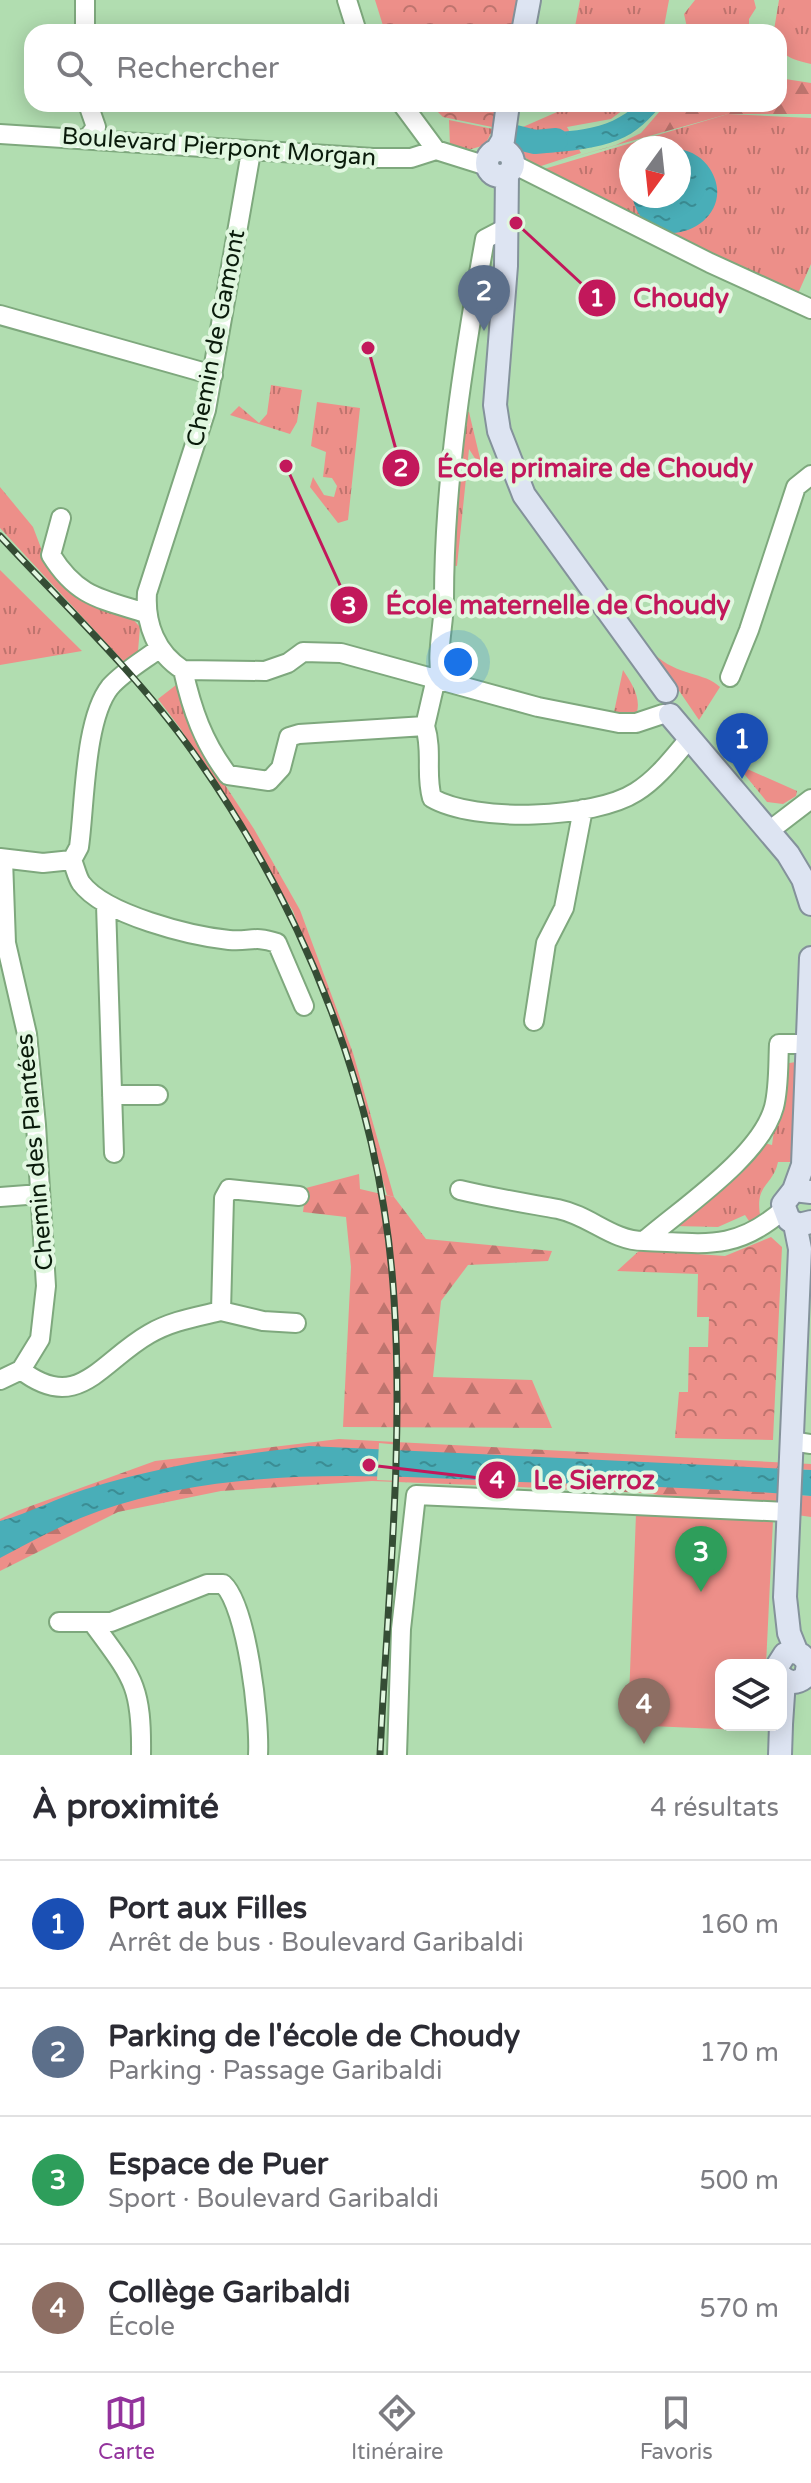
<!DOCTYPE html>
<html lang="fr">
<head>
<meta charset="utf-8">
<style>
  :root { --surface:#fff; --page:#f2f2f3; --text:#2b2b33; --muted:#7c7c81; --line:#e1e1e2; --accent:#93339c }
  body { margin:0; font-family:"Varela Round",sans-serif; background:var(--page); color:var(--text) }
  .controls { position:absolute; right:24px; bottom:24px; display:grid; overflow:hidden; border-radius:16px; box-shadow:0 4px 20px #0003 }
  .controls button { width:72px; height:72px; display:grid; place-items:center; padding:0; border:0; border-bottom:2px solid var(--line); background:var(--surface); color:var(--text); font:40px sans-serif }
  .compass { position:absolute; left:619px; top:136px; width:72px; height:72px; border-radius:50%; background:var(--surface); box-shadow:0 4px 20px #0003; rotate:195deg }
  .you { position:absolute; left:458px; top:662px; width:28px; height:28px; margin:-20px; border:6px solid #fff; border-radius:50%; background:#1a73e8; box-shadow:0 0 0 12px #1a73e833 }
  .badge { display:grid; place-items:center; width:52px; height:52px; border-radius:50%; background:var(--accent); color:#fff; font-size:26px; font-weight:700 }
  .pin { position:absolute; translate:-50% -66px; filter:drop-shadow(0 2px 4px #0008) }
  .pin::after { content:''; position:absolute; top:42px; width:28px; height:24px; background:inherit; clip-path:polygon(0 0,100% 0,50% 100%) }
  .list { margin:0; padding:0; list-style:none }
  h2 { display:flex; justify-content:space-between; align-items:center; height:104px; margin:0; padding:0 32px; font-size:34px }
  h2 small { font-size:26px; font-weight:400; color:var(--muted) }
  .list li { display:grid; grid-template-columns:52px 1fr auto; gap:24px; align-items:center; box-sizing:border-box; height:128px; padding:0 32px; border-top:2px solid var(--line) }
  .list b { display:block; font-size:30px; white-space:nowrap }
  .list p { margin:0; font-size:26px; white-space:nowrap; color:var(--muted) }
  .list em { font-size:26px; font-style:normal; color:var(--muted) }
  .icon { flex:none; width:44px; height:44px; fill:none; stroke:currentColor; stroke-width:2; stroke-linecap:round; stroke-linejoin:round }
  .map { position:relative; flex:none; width:811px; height:1755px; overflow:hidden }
  .search { position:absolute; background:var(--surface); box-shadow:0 4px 20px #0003; left:24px; right:24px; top:24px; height:88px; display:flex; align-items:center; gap:20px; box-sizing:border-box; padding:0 28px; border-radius:24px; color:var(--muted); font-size:30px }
  .sheet { height:616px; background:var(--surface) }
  nav { display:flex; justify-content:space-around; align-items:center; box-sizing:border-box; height:112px; border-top:2px solid var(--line); background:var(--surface); font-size:22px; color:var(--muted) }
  nav a { display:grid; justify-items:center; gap:4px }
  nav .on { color:var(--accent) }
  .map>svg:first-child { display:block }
  .grass { fill:url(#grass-tufts); fill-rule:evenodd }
  .forest { fill:url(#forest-firs) }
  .park { fill:url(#park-crowns) }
  .garden { fill:#ed8f89 }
  .water { fill:url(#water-ripples) }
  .pier { fill:#b1ddb0 }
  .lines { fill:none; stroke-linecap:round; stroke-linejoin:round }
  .river { stroke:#49aeb8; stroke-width:24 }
  .minor-casing { stroke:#7ea87d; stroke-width:22 }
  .major-casing { stroke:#84929b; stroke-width:26 }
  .minor { stroke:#fff; stroke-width:18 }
  .major { stroke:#dde4f2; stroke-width:22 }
  .rail-casing { stroke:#354d35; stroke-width:7 }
  .rail { stroke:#e1f7e0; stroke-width:4; stroke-dasharray:12; stroke-linecap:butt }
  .labels { text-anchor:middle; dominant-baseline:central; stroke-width:8; stroke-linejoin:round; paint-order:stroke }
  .street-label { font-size:24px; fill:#0a1b0b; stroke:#e1f7e0 }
  .leader { fill:none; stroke:#c2185b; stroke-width:3 }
  .callout-dot { fill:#c2185b; stroke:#e1f7e0; stroke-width:3 }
  .mark-label { font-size:24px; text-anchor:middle; font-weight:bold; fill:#fff }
  .callout-label { font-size:26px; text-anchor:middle; font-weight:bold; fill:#c2185b; stroke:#e1f7e0; stroke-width:8; stroke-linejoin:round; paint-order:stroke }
</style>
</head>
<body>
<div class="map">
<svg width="811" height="1755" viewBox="0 0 811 1755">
  <defs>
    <pattern id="grass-tufts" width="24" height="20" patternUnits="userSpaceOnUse" patternTransform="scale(2)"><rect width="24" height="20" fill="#ed8f89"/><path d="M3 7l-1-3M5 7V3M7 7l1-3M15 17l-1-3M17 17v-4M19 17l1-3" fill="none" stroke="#be746e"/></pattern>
    <pattern id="forest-firs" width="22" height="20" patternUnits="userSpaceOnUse" patternTransform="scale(2)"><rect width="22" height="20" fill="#ed8f89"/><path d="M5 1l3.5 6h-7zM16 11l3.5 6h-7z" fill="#be746e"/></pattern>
    <pattern id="park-crowns" width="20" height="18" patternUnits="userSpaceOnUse" patternTransform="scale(2)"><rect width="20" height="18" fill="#ed8f89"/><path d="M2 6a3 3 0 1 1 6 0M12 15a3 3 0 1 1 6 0" fill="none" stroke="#be746e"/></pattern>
    <pattern id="water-ripples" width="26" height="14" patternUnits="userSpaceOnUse" patternTransform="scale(2)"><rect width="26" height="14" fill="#49aeb8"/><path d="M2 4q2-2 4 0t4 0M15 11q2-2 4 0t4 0" fill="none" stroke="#3b8d94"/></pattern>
  </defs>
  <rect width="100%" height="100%" fill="#b1ddb0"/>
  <path class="grass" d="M580,0h89l-6,32h-89z
    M695,0h59l2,8 -7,11v13h-61l-4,-18z
    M779,0h32v64c-23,-6 -32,-7 -32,-32l-5,-2z
    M559,104h72l-20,15 -44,8 14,26 -43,14 -16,-12 -9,-15 3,-10 41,-18z
    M728,114l83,4v146l-15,34 -262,-126zM631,148h48v48h-48z
    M449,120l44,9 -8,16 -20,6 -15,-5z
    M271,385l31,5 -5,32 -7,12 -60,-19 9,-9 20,17 8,-9z
    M317,402l43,6 -12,112 -10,3 -28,-36 3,-10 11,18 10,2 3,-11 -5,-8 -9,-1 3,-25 -15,-6z
    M465,411l4,1 14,59 -14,-22 -12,117 -7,-1z
    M0,487l33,40 13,34 83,54 11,12 -2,24 -13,12 -125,-135z
    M0,570l82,81 -82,14z
    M654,654c23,22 51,18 66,33l-21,33z
    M623,670c8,12 18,27 14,42h-23z
    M176,685l26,65 52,79 46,81 53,143 41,144 -7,-2 -33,-112 -61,-172 -113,-183 -22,-29z
    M736,764l61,27 -1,5 -13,8 -16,-2z
    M796,1062l-3,100h-15c-5,25 -25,21 -17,58l-10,4 -6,-9 -27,12 -43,-1 89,-83 8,2 11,-81z"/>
  <path class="forest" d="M779,78l32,5v31h-83l-190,53 78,-22 25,-12 25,-29h113z
    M359,1174l1,15 34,8 32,42 126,12 -4,10 -80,4 -27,36 -8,76 99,3 20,48 -209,-1 8,-160 -5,-50 -43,-5 3,-24z
    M339,1439l472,25v6l-34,-2 -1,25 35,3v21l-166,-24 -146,-7 -127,-5 -151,10 -103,21 -118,59v-52l17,-8 138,-50z"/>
  <path class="park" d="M375,0h147l-6,32h-131z
    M430,104h71l-4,24 -54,-11z
    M771,1237l11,10 -9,193 -98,-2 4,-46h9l1,-45h19l1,-30h-12l1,-43 -81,-3 23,-21 85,6z"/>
  <path class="garden" d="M636,1514l137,6 -7,145h-45v60h42v6l-135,-6z"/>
  <path class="water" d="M637,104h26c-13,14 -26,29 -45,36 -25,10 -69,15 -96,11l2,-18c40,-1 84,0 113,-29z
    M679,149c13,2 24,9 31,20 34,54 -62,98 -78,27h47z
    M309,1446l502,24v26c-97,-8 -194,-11 -291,-14 -141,-6 -285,-18 -421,29 -34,12 -67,30 -99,47v-37c30,-8 56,-23 86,-32 74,-23 147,-34 223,-43z"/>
  <path class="pier" d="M379,1443l21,2 -2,36 -21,-1z"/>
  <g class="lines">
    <path class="river" d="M511,136l24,6 21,-2"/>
    <g class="minor-casing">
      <path id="minor" d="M347,0l10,32
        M85,32v-32
        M402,104l34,46 51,16
        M0,134l373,24h38l25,-8
        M87,139l9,-12 -8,-23
        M513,164l197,99 101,46
        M0,315l213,60
        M61,518l-10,37c26,42 50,44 95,58
        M183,670c-27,-17 -38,-46 -36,-77l59,-183 45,-258
        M183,670l82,1 23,-8 15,-11 38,1 197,54 81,16h17l27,-9
        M183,670c9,40 20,72 45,105l41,6 12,-13 8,-31 10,-3 126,-8
        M730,677l19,-47 47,-143 15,-12
        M441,678c-5,-27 3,-52 3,-79 0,-118 20,-244 41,-360l23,-12
        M425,726c8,26 0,48 7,72 43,25 162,21 204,-6 21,-13 36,-33 52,-52
        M425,726l9,-39 7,-9
        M769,831l42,-32
        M0,858l43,5 29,-3 7,-13c6,-42 5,-127 31,-160 13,-15 34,-27 50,-39
        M72,860c3,7 5,17 9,23 24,32 110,53 148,57 21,2 25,-5 48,3l27,63
        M106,905l8,248
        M534,1021l12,-78 18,-35 19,-99
        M112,1095h46
        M460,1190c33,8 65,13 98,19 33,7 54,32 86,32
        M0,1197l40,-3
        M783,1210c-48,42 -80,33 -139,31 38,-33 117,-85 130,-134 5,-20 4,-42 5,-63h30
        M221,1311l42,10 33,2
        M21,1370c57,44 79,-8 128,-36 22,-13 47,-17 72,-23l3,-113 5,-9 70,7
        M0,1380l21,-10 19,-31 6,-53 -10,-161 -9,-91 -21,-91 -3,-84
        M791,1441l20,3
        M59,1622h52l96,-38h16c24,22 37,135 35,171
        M92,1622c40,55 50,62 49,132
        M397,1755l4,-126 15,-134 371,17"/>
    </g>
    <g class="major-casing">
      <path id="major" d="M523,32l6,-32
        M487 163a13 13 0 1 1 26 0a13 13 0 1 1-26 0Z
        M497,150l6,-10 5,-36
        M507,174l-1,92 -11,139 4,26 25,64 142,196
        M670,715l118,139 15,25 8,25
        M794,1190l9,-25 8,-207
        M811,1192l-17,-2 -11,14 6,16 10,5 12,-3
        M795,1224l5,25 -15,348 4,36 8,20
        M778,1665l7,-11c10,-4 18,-1 23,10l-2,12c-8,8 -17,8 -25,0
        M781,1724l3,-44
        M780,1755l1,-30"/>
    </g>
    <use href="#minor" class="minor"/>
    <use href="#major" class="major"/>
    <g class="rail-casing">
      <path id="rail" d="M0,536c65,70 137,138 192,215 114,160 190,351 202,548 10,151 -7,305 -14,456"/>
    </g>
    <use href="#rail" class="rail"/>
  </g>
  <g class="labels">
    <g class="street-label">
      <text transform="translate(219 147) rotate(4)">Boulevard Pierpont Morgan</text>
      <text transform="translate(216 338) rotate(-79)">Chemin de Gamont</text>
      <text transform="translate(35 1152) rotate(-95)">Chemin des Plantées</text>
    </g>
  </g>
  <path class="leader" d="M516 223L597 298M368 348L401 468M286 466L349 605M369 1465L497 1480"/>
  <g class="callout-dot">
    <circle cx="516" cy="223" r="8"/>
    <circle cx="368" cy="348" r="8"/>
    <circle cx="286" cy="466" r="8"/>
    <circle cx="369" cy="1465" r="8"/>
    <circle cx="597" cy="298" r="20"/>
    <circle cx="401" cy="468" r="20"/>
    <circle cx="349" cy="605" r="20"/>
    <circle cx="497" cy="1480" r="20"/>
  </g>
  <g class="mark-label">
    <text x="597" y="306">1</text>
    <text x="401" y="476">2</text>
    <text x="349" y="614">3</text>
    <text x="497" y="1488">4</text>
  </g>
  <g class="callout-label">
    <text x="681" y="307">Choudy</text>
    <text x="595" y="477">École primaire de Choudy</text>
    <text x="558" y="614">École maternelle de Choudy</text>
    <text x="594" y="1489">Le Sierroz</text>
  </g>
</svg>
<div class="controls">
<button><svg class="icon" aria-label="layers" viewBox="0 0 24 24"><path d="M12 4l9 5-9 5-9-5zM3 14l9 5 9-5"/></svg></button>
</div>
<svg class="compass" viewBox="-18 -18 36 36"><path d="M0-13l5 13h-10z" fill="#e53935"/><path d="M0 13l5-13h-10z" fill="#7c7c81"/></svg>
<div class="you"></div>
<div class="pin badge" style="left:742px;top:779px;background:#1a4fb4">1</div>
<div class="pin badge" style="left:484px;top:331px;background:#5c6f8a">2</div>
<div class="pin badge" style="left:701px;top:1592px;background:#2e9e5b">3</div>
<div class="pin badge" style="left:644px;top:1744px;background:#8d6e63">4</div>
<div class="search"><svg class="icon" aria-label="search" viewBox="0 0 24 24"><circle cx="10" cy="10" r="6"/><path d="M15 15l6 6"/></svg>Rechercher</div>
</div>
<section class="sheet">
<h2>À proximité<small>4 résultats</small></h2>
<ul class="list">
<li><span class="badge" style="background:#1a4fb4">1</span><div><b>Port aux Filles</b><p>Arrêt de bus · Boulevard Garibaldi</p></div><em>160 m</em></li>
<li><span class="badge" style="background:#5c6f8a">2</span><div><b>Parking de l'école de Choudy</b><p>Parking · Passage Garibaldi</p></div><em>170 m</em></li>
<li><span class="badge" style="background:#2e9e5b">3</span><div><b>Espace de Puer</b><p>Sport · Boulevard Garibaldi</p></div><em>500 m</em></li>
<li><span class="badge" style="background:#8d6e63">4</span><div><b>Collège Garibaldi</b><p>École</p></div><em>570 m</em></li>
</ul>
</section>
<nav>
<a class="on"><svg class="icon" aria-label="map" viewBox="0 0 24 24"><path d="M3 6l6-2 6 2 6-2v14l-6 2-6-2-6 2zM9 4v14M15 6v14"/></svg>Carte</a>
<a><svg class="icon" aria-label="directions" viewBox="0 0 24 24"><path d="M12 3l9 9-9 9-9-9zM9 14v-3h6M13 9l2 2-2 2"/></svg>Itinéraire</a>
<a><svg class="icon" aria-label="saved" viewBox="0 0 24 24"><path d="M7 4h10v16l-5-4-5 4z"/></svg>Favoris</a>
</nav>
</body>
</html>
